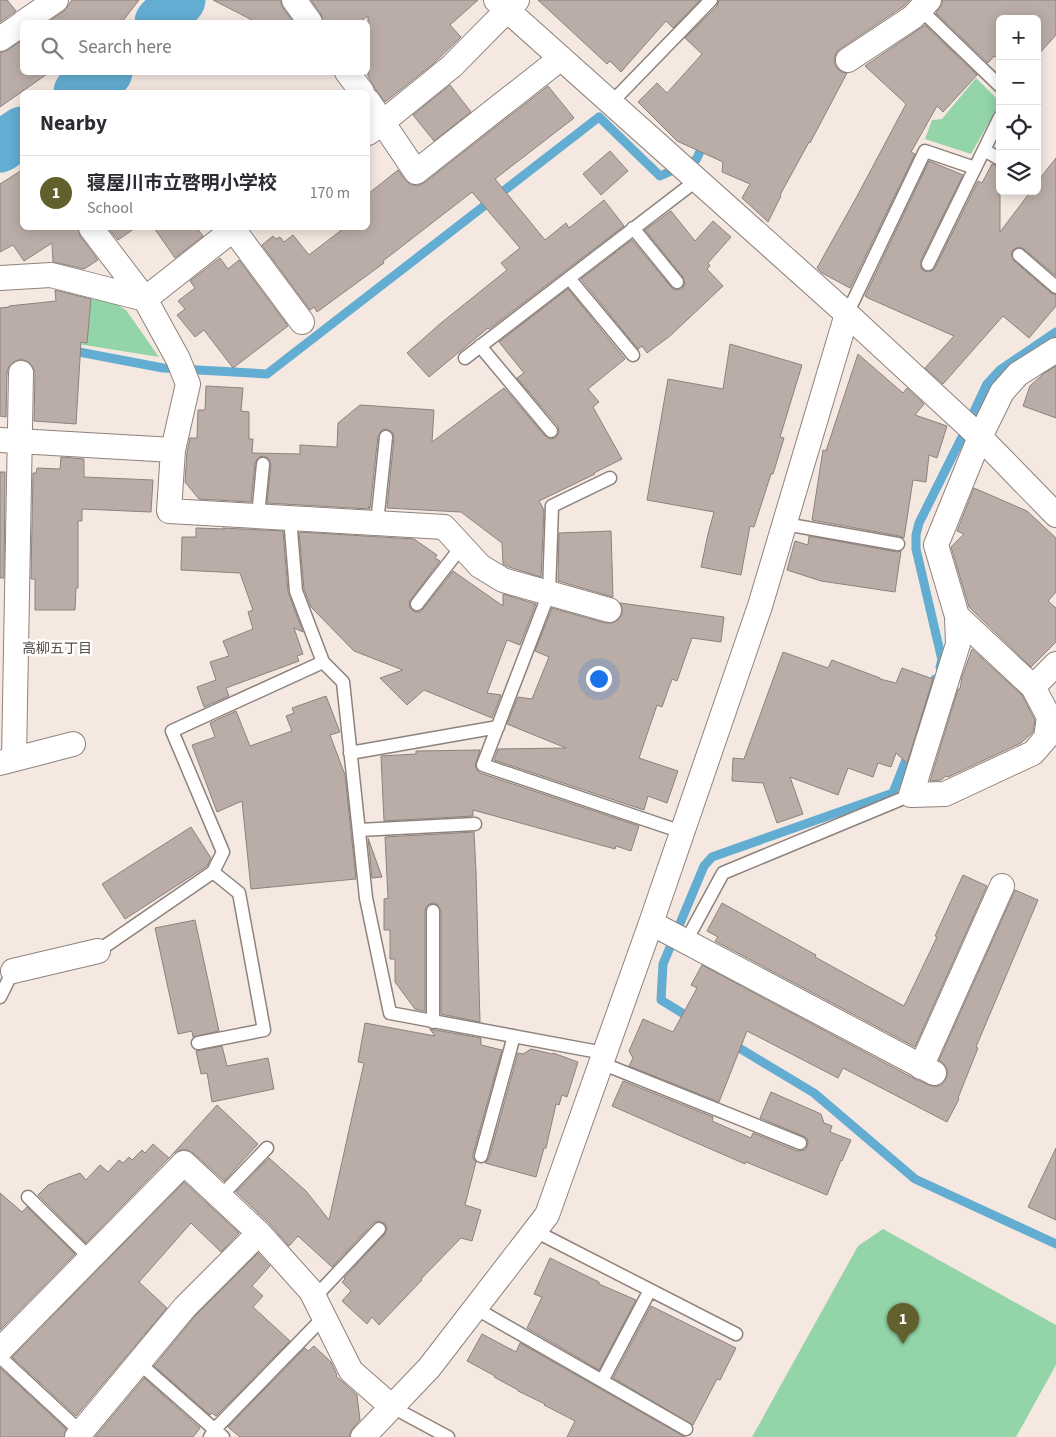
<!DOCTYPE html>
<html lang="en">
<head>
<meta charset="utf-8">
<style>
  :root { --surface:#fff; --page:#f7f7f7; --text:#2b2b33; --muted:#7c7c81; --line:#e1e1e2; --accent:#62602d }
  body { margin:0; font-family:"Source Sans 3","Noto Sans JP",sans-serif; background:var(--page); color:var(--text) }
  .controls { position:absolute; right:15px; top:15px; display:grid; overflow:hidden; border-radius:8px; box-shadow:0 2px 12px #0003 }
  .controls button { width:45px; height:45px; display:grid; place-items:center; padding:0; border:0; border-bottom:1px solid var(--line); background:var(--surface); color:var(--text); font:25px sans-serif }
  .you { position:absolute; left:598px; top:678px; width:18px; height:18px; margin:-12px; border:4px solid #fff; border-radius:50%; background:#1a73e8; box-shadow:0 0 0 8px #1a73e833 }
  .badge { display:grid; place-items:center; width:32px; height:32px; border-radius:50%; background:var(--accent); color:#fff; font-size:16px; font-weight:700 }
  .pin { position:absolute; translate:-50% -41px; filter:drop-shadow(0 1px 2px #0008) }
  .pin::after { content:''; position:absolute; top:26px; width:18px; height:15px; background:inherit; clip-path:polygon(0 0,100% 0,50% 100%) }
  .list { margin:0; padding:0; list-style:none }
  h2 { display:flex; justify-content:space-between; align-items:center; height:65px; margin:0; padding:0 20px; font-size:21px }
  h2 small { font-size:16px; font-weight:400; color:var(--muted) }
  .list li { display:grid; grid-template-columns:32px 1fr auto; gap:15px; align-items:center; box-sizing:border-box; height:75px; padding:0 20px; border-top:1px solid var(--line) }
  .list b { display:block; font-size:19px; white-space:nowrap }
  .list p { margin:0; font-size:16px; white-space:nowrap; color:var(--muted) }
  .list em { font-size:16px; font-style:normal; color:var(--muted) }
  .icon { flex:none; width:28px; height:28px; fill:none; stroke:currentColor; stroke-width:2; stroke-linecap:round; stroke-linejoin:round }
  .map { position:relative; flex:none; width:1056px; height:1437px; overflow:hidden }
  .search { position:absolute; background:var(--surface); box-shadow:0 2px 12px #0003; left:20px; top:20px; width:350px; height:55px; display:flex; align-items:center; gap:12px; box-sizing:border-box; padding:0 18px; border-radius:8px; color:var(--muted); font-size:19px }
  .panel { position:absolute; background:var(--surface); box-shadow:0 2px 12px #0003; left:20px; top:90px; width:350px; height:140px; border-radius:8px }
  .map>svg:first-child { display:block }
  .green { fill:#93d4a8 }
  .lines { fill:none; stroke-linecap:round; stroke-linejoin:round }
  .stream { stroke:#63acd2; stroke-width:9 }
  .river { stroke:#63acd2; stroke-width:51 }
  .building { fill:#baada7; stroke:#8d827c }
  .service-casing { stroke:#8e827c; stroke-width:15 }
  .minor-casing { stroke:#8e827c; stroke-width:26 }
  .service { stroke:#fff; stroke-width:12 }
  .minor { stroke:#fff; stroke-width:24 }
  .labels { text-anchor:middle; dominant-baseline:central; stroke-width:5; stroke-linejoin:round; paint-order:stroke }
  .neighbourhood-label { font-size:14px; fill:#564c46; stroke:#fff }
</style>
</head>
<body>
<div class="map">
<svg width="1056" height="1437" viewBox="0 0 1056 1437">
  <rect width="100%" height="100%" fill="#f5e8e1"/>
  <path class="green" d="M976,78l21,21 -1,11 -25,44 -46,-15 7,-19 10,-1z
    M77,297l36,5 13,8 33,47 -87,-14z
    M883,1229l173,96v40l-40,72h-264l106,-191z"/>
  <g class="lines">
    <path class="stream" d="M70,353l9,-1 84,16 104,6 332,-257 61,59 36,-16 9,-19
      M940,667l2,-7 -26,-111v-14l3,-12 43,-86 25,-53 13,-14 56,-38
      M917,728l18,-49
      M692,1019l-31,-19 2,-36 41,-98 8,-9 181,-64 16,-41
      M731,1043l83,50 101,86 141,65"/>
    <path class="river" d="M160,22l20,-22
      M79,92l28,-20
      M0,147l22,-15"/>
  </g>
  <path class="building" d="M0,0h7l9,11 -16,11z
    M72,0h67l-17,22h-74l16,-11z
    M213,0h67l3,8 10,14h-37z
    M311,0h167l-28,25 11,12 -28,27 -48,38 -9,-12 -8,-14v-60l-8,6h-37l-2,-8z
    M538,0h162l-27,28 -7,-7 -45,51 -11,-11 -3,3z
    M719,0h191l-6,6 -64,43 -4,4 -2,7 2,7 5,5 6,1 -37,70 -1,-1 -29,53 1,1 -13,26 -26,-24 8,-14 -28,-12 1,-10 -46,-21 -39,-39 19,-19 10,10 35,-39 -17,-16 32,-32z
    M942,0h114v35l-19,21v-37h-37v41l-6,-4 -6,7 -52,-50 6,-9z
    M925,25l52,50 -34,37 -6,-6 -26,46 4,2 -65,134 -28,-15 -5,-5 38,-68 51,-96 -41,-38z
    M22,40v32h28l-50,35v-54l8,-3z
    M450,85l21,27 -37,29 -21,-26z
    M548,86l26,32 -79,61 50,61 21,-17 3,5 35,-28 20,26 -135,103 -1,-1 -59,49 -22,-24 34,-30 66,-53 -6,-7 19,-15 -48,-56 -89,69 1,2 -67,49 -3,-5 -4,3 -48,-65 11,-9 3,3 4,-2 4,5 9,-7 16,20 35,-27h24v-34l30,-24 7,10 5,4 7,2 7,-3z
    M610,151l18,20 -27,24 -18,-21z
    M1056,158v118l-32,-27 -4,-2 -4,1 -3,2 -2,4 3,7 37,32 5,2v11l-27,32 -26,-22 -60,68 -18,-16 29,-32 -86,-38 -3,-2 64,-135 34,14 -42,85v8l3,3 4,1 4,-1 3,-3 43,-87 4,2 10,-19 8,3v65l31,-41h6v-9z
    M22,170v58h56l2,8 18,24 -14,9 -31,-7 -1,-19 -28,18 -11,-16 -13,7v-68z
    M671,211l24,30 18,-20 18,16 -23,26 2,3 -3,3 16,17 -53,50 -23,17 -5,-7 -4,3 -57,-70 51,-39 39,47 4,3 7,-1 3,-5 -2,-7 -38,-47z
    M108,228h27l-17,12z
    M154,228h43l6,8 -28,22z
    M220,258l8,11 11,-9 49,66 -55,42 -29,-38 -9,7 -18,-22 8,-6 -7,-8 17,-13 -5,-7z
    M568,289l57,70 -37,30 11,13 -6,5 29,52 -28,14 1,1 -56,27 5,9 -3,67 -32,-10 -6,-3 -1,-21 -41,-31 -74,-4 7,-70 -1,-5 -6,-4 -5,1 -4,6 -8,72 -2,-1 2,2 -103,-6 4,-39 -3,-6 -4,-2 -5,1 -4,6 -4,39 -52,-3 -14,-17 2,-30 3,-14h7l1,-28h7l1,-24 37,2 -2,23 8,1v27h4l-1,14 48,1v-9l37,2 1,-24 22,-18 74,5 -2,32 72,-54 41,48 4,3 7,-1 3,-5 -1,-7 -41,-48 7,-5 -25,-31z
    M55,290l36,9 -4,44 -6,-1 -5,82 -42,-3 1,-48 -2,-6 -5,-5 -6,-3 -7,2 -6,5 -2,7 -1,44 -6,-1v-108l9,-1v-1l47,-5z
    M730,344l72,21 -22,72 4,1 -11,36h-2l-17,53 -4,-1 -9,49 -40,-8 7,-33 6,-22 -67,-12 21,-121 55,10z
    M858,354l45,39 4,-5 17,16 -9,11 32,11 -10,32 -8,-3 -3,27 -13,-2 -9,58 -5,-2 -87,-16 11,-70 3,1z
    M1056,366v52l-33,-12 7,-20 13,-12z
    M61,457l23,2v18l69,3 -2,32 -69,-3v12h-4v67h-2l-1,22h-40v-31h-4l2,-106h3l1,-5 23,1z
    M0,472h5l-1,106h-4z
    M974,488l53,23 29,27v54l-8,9 8,7v34l-25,25 -62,-60 -18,-60 13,-13 -7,-3z
    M196,528l29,1 -2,-1 60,3 5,61 15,40 -9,-4 9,26 -6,2 2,5 -73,27 3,8 -25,11 -7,-20 19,-7 -6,-18 19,-6 -6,-15 30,-12 -5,-17 5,-2 -13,-37 -59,-3 1,-33h14z
    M611,531l2,66 -55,-16 1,-48z
    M299,532l115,7 23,16 -2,3 5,3 -31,41 1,6 5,4h5l3,-3 30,-38 50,35v-12l33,10 -16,41 -13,-5 -20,53 14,2 -9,23 -68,-28 -17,15 -27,-27 23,-8 -49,-19 -43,-44 -7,-18z
    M809,536l88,16 4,-1 -6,41 -74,-11 -34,-11 8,-29 13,4z
    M620,603l104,14 -3,25 -29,-4 -15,43 -5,-2 -10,28 -5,-2 -18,53 39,13 -11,32 -19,-7 -4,14 -150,-50 4,-11 68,-1 -59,-24 11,-27 14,2 17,-42 -14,-6 17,-43 53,15h7l6,-3 4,-6v-7z
    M972,649l50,46 13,25 -2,12 -12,11 -73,34 -2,-1 -5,4 -11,1 28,-92h2l2,-12z
    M783,652l45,16 4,-8 48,18v1l16,4 6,-15 31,11 -26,84 -11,-10 -5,14 -13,-4 -5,14 -25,-9 -10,27 -48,-18 13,37 -26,9 -14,-40 -31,-2 1,-23 11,1z
    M326,696l14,36 -10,3 15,40 11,104 -105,10 -9,-88 -25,11 -25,-67 23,-8 -5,-14 26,-12 14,35 42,-15 -6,-15 8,-3 -2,-5z
    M480,750l-5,16 2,4 3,3 159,53 -8,25 -15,-5 -1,3 -142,-39v6l-89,5 -3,-65 35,-2v-3z
    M191,827l20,31 -4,8 -82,53 -23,-35z
    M474,832l2,39 4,151 -39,-8v-103l-4,-7 -4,-1 -4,1 -3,3 -1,4v100l-10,-2 -20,-27v-23h-5v-29h-6v-31l4,-1 -3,-61z
    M368,838l14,39 -10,1z
    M963,875l24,11 -72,161 -200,-106 3,-4 -11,-6 15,-28 94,52 -1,2 89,49 33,-69 -2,-1z
    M1015,890l23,10 -62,147 2,1 -20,50 1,1 -12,23 -104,-54 -5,10 -91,-47 -28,71 -90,-36 4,-8 -4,-7 14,-32 30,13 24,-44 -6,-3 11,-20 213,114 19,8 7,-2 5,-6 2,-7 -3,-7 -6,-5z
    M195,920l24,111 -26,6 -1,-6 -14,3 -23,-106z
    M365,1023l70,13 -5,-7 51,9v7l21,5 -29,104v4l3,4 -11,43 16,5 -9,31 -11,-3 -40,41 1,1 -43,45 -7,-8 -5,7 -25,-23 9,-10 -9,-9 3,-3 -1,-1 41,-44 2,-7 -3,-4 -7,-2 -4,2 -41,44 -34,-31 -9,10 -20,-23 -33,-31 33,-34 37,33 23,29 35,-157 -6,-1z
    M222,1046l5,20 41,-8 6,31 -62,13 -5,-29 -6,1 -5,-23z
    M531,1049l21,5 1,-1 25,9 -11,35 -5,-2 -3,10 -3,-1 -10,44h-2l-8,29 -51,-14 4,-5 29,-105 5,1z
    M623,1081l90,36 -1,4 39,17 2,-5 44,18 8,-1 2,-4 1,-4 -1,-4 -4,-2 -43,-18 11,-26 50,22 3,9 8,3 -2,6 21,8 -9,21 -1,-1 -14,35 -81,-33 -1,2 -133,-58z
    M217,1105l41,39 -34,37 -31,-28 -6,-3h-7l-6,3 -88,90 -48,-48 10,-10 32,-12 6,7 14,-15 8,7 11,-12 4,3 6,-6 3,3 10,-10 3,3 8,-9 16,14z
    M1056,1148v72l-28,-13z
    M184,1182l55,51 -18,19 -30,-29 -52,59 28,26 -91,108 -64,-59z
    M0,1193l22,19 5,-5 48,47 -75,76z
    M258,1253l12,13 -18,20 11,10 -10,11 37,34 -74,75 -4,-3 -2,2 -56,-49 41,-50z
    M550,1258l49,24v2l37,16 -37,70 -72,-42 15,-31 -8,-3z
    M651,1306l85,42 -16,32 -3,-1 -24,46 -80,-47z
    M482,1334l34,18 4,-9 165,94h-118l8,-16 -31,-16 1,-1 -27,-13v-1l-24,-13 1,-1 -28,-15z
    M314,1346l17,16 6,13 -1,1 21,19 3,25 -7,8 -3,5v4h-110l-12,-10 77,-79 3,3z
    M0,1368l66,61 -2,8h-64z
    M144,1378l56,50 -7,9h-98z"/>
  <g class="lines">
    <g class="service-casing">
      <path id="service" d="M920,9l80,77
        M611,103l100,-103
        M984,150l16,9
        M633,228l44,54
        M1019,255l37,32
        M928,264l72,-147
        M569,278l64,77
        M847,314l78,-163 50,17
        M480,346l71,85
        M465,358l232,-178
        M610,478l-58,28 -3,87 -66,172 199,67
        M258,516l5,-52
        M290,518l6,73 27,71 20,20 23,216 24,115 214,40
        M377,523l9,-86
        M785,524l113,20
        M417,604l45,-58
        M350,753l148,-26
        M359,830l116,-6
        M433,911v111
        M686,941l37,-68 188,-78
        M98,951l115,-79 10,-20 -51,-121 151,-69
        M0,997l13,-26
        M198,1043l66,-13 -25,-137 -26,-21
        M601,1063l199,80
        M481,1156l33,-120
        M28,1197l62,61
        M220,1197l47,-49
        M535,1231l201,103
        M314,1298l65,-69
        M475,1308l211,121
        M0,1357l81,75
        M139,1363l84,74
        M602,1381l48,-91
        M392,1407l56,30
        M210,1437l5,-8 109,-112"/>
    </g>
    <g class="minor-casing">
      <path id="minor" d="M294,0l16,22
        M496,0l351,314 133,123 76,78
        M24,22l32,-22
        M0,39l22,-15
        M848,60l65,-43 16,-17
        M347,72l15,20
        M368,101l48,71 145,-114
        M368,133l15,-11 69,-56 65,-66
        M91,228l54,71 33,60 10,25 -15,66 -4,61 275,16 36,39 23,14 106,30
        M233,229l69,93
        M0,278l51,-3 94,24 90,-71
        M0,440l173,10
        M957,616l76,71 16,30 -3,21 -13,15 -88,41 -34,1 47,-151 -1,-28 -21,-71 44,-108 22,-45 16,-18 38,-24
        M1033,687l23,-23
        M14,759l7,-386
        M0,763l73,-19
        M651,923l283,150
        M13,971l85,-20
        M921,1067l81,-181
        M0,1350l184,-187 75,70 52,58 40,80 41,36
        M77,1437l108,-130 74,-74
        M363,1437l66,-69 118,-153 104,-292 109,-317 87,-292"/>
    </g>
    <use href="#service" class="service"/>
    <use href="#minor" class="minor"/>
  </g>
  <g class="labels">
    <g class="neighbourhood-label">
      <text x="57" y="649">高柳五丁目</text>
    </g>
  </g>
</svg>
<div class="controls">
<button>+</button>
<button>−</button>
<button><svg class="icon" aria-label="locate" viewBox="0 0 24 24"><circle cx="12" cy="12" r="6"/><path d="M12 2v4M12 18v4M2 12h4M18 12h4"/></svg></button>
<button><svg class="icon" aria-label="layers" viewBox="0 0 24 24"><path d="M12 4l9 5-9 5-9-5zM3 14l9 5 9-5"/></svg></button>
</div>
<div class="you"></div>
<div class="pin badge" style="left:903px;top:1344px">1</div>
<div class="search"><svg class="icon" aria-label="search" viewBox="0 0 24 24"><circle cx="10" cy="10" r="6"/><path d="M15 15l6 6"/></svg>Search here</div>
<section class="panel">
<h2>Nearby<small></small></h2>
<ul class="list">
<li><span class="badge">1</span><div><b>寝屋川市立啓明小学校</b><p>School</p></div><em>170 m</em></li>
</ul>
</section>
</div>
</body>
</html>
